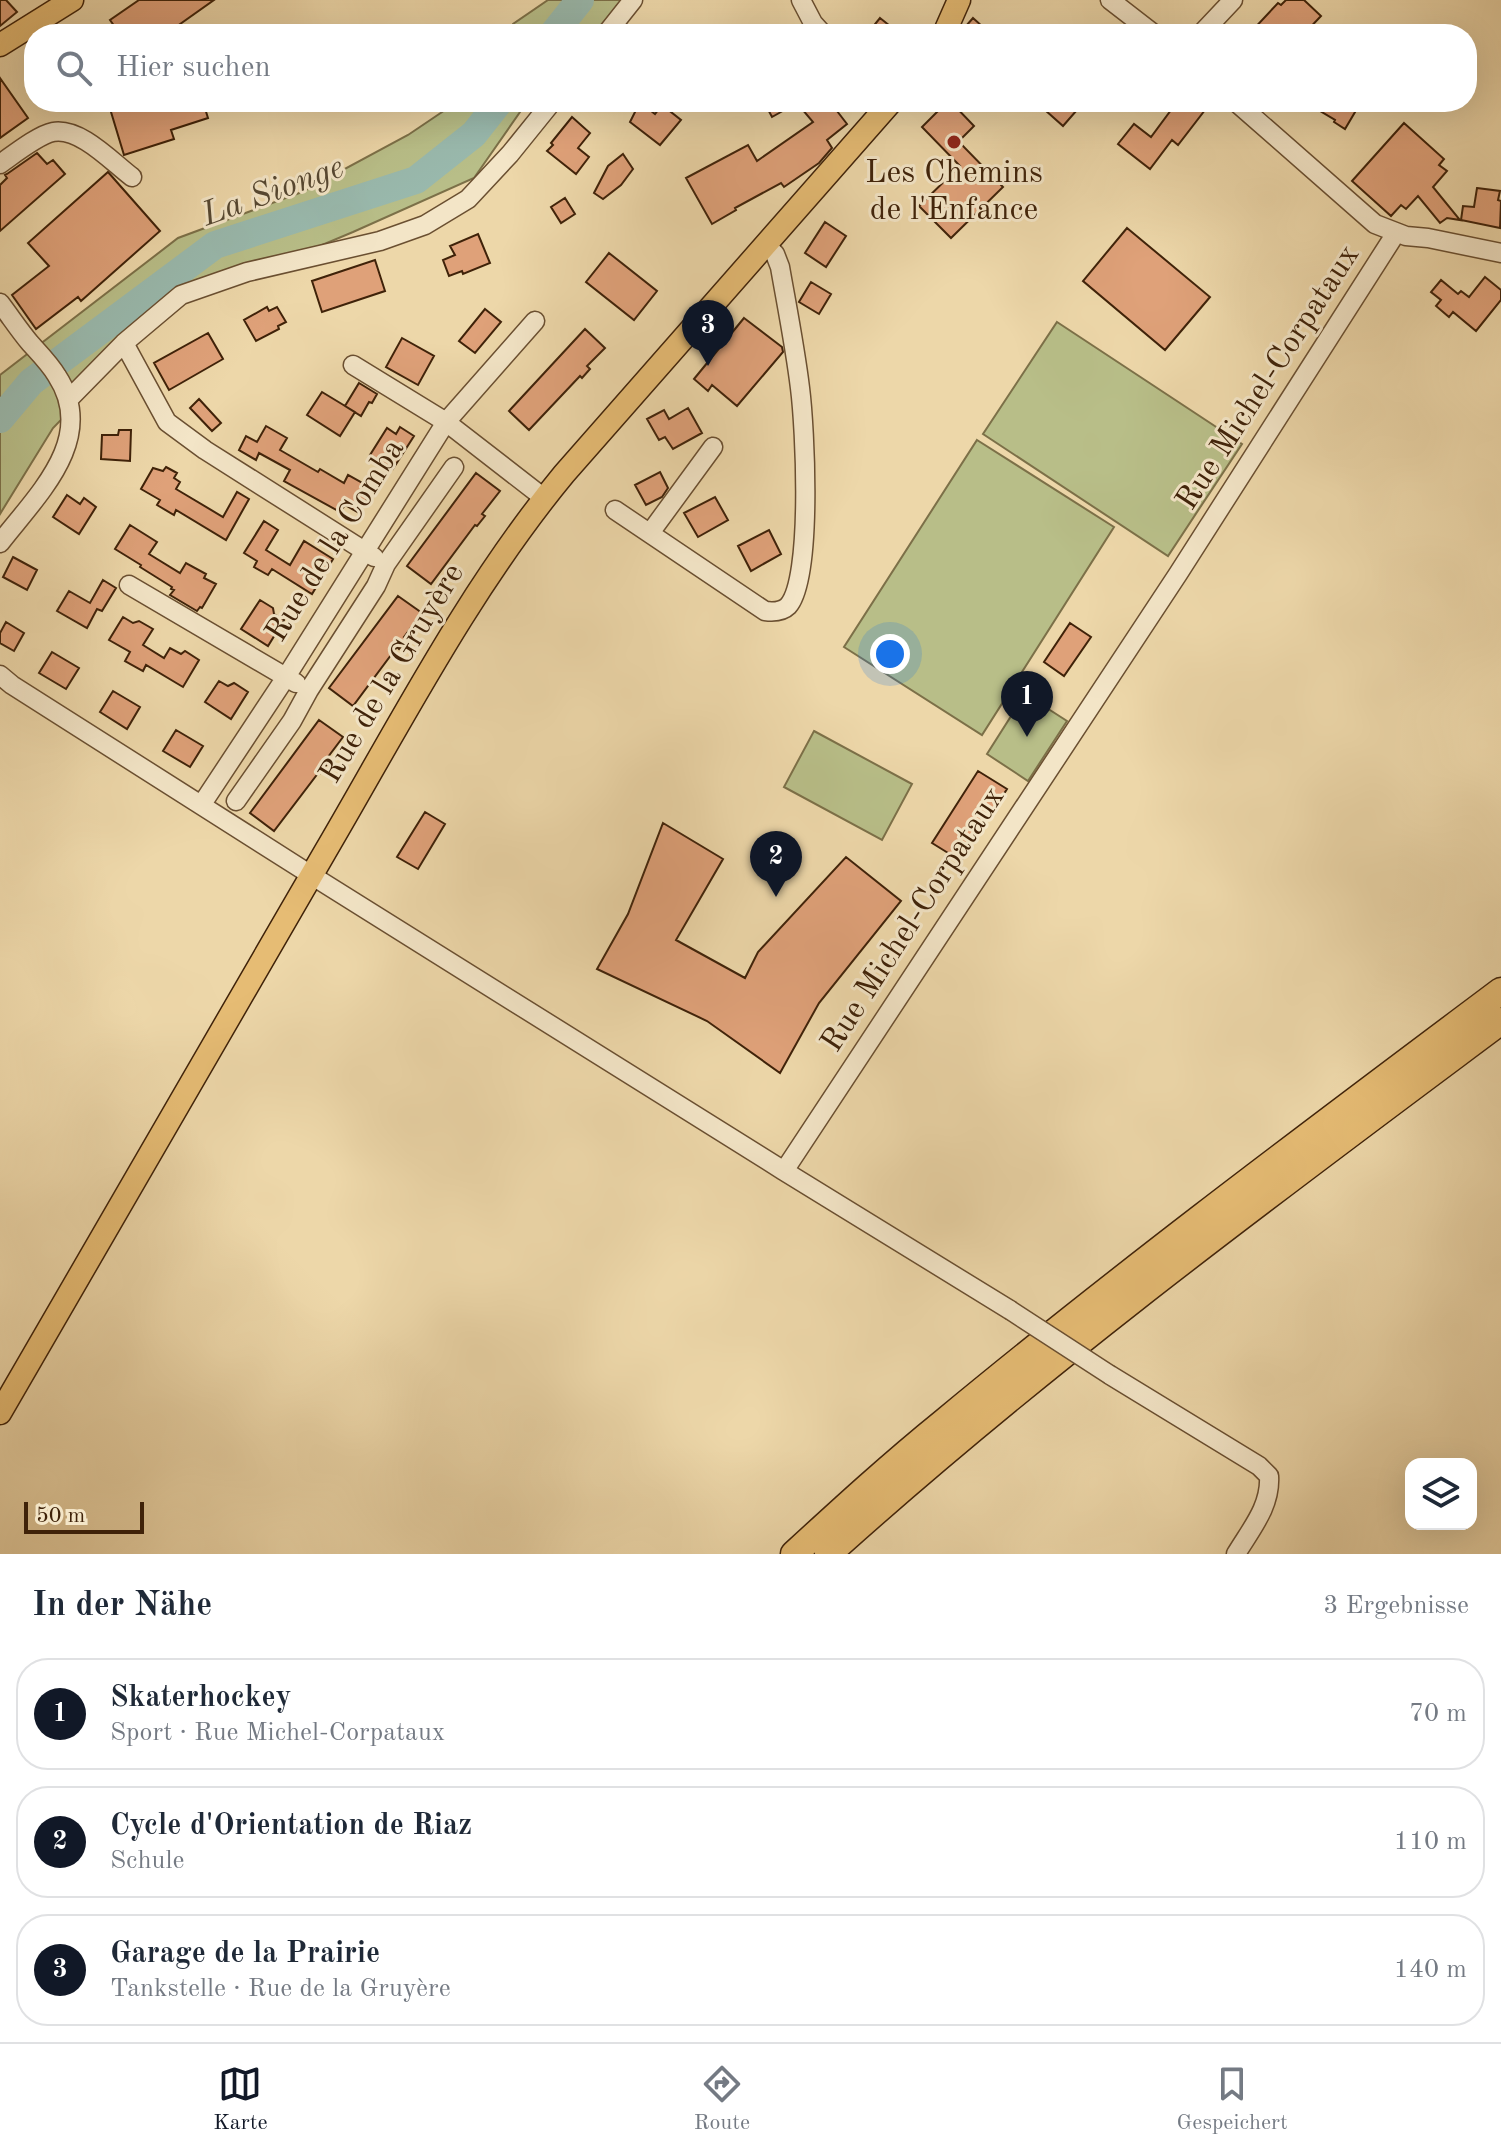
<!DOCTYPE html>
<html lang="de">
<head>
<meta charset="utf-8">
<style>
  :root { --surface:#fff; --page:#f2f2f3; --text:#1f2937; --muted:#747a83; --line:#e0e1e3; --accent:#111827 }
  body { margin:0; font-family:"Old Standard TT",serif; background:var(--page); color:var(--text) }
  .controls { position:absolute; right:24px; bottom:24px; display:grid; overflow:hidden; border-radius:16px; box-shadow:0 8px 32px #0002 }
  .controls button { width:72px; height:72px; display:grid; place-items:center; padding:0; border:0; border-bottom:2px solid var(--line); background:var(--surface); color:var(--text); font:40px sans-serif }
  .scale { position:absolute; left:24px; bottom:20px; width:120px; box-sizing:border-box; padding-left:8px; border:4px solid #3f2209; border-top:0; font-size:22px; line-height:28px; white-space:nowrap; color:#3f2209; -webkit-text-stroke:6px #f3e5c7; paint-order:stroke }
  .you { position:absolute; left:890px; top:654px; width:28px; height:28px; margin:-20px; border:6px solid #fff; border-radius:50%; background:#1a73e8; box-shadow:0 0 0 12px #1a73e833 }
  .badge { display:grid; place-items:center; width:52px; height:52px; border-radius:50%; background:var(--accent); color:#fff; font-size:26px; font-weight:700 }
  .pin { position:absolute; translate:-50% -66px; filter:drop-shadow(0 2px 4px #0008) }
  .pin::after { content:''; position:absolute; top:42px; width:28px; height:24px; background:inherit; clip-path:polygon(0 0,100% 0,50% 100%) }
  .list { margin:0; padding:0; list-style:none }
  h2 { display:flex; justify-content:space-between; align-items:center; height:104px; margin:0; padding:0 32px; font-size:34px }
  h2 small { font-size:26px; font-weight:400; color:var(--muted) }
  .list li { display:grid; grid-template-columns:52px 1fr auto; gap:24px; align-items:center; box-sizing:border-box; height:112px; margin:0 16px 16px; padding:0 16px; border:2px solid var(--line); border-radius:32px }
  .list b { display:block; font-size:30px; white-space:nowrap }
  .list p { margin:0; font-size:26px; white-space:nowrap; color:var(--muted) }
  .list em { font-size:26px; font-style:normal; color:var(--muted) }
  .icon { flex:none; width:44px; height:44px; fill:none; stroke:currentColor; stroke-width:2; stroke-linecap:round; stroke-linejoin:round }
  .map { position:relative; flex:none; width:1501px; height:1554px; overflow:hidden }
  .search { position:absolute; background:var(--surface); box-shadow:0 8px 32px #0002; left:24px; right:24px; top:24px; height:88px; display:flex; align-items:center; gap:20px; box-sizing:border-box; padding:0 28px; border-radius:32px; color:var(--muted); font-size:30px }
  .sheet { height:488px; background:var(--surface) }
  nav { display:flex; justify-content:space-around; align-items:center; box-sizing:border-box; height:112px; border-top:2px solid var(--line); background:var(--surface); font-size:22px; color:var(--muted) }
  nav a { display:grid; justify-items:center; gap:4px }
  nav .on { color:var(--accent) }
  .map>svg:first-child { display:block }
  .green { fill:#b8be88; stroke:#7c7048; stroke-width:2 }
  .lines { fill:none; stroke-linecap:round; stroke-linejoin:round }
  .river { stroke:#99b9ad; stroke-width:28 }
  .building { fill:#dfa179; stroke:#3f2209; stroke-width:2 }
  .minor-casing { stroke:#6a4f31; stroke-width:21 }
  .major-casing { stroke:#3f2209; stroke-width:25 }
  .highway-casing { stroke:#3f2209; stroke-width:29 }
  .minor { stroke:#f3e5c7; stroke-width:18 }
  .major { stroke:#e6bc74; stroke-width:22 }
  .highway { stroke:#e6bc74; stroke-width:26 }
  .minor-bridge-casing { stroke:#6a4f31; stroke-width:21; stroke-linecap:butt }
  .minor-bridge { stroke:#f3e5c7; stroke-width:18 }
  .poi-dot { fill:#8f2418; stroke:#f3e5c7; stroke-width:3 }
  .labels { text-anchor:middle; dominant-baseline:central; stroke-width:6; stroke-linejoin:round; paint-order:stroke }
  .poi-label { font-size:32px; fill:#3f2209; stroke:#f3e5c7 }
  .street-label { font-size:32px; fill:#3f2209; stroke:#f3e5c7 }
  .water-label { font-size:34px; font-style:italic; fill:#564832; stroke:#f3e5c7 }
</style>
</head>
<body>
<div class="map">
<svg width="1501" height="1554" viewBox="0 0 1501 1554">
  <rect width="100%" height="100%" fill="#edd7a9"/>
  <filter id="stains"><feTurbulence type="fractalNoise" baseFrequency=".0025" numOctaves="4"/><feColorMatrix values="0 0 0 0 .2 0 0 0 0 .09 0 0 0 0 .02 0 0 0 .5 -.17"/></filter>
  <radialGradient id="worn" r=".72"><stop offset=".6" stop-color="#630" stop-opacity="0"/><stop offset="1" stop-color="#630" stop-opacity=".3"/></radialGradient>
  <path class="green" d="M548,0h78l-34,34h-85l6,-10z
    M457,102h70l-53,76 -121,54 -186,78 -114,118 -53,86v-139l178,-137 124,-46 106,-57z
    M1057,322l185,122 -74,112 -185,-122z
    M977,440l137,87 -132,208 -138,-88z
    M1025,694l42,27 -39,60 -41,-27z
    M814,731l98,53 -30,56 -98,-53z"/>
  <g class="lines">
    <path class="river" d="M553,34l27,-34
      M0,419l31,-37 184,-137 201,-65 58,-46 25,-32"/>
  </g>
  <path class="building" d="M0,0h6l11,12 -17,14z
    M139,0h75l-48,34h-46l-10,-14z
    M1286,0h18l17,16 -17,18h-55l29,-31 3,2z
    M880,18l20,16h-33z
    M973,18l10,9 -6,7h-18z
    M0,78l28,40 -28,20z
    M108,102h95l5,16 -37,12 3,9 -50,16z
    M640,102l15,12 7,-9 19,15 -21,25 -30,-23z
    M764,102h66l17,22 -20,16 5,8 -13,15 -35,24 -3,-4 -46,25 1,2 -24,14 -26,-46 62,-33 9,16 56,-39 -16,-19 -25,14z
    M947,102h4l23,24 -15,15 1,2 43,44 -52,51 -32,-32 41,-40 -38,-39z
    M1036,102h48l-21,24z
    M1177,102h17l11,8 -27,35 -6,-5 -22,29 -32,-25 16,-20 17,13z
    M1305,102h45l8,5 -13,22 -11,-7 1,-2z
    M572,117l18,16 -12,15 11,9 -13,17 -29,-23 6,-6 -2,-2z
    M1404,123l40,36 -5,6 8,6 -14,16 27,33 -13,-2 -7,5 -22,-27 -12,13 -5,-4 -10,11 -39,-35z
    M37,153l10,11 6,-4 12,14 -65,57v-46l7,-7 -2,-3 2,-1z
    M623,154l10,15 -12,16 -18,14 -9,-6 14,-27z
    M108,172l52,59 -79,70 -3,-4 -42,32 -24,-34 37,-29 -21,-23z
    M1477,188l23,3 -2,9 3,1 -1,27 -39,-8 2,-14 11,1z
    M565,198l10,16 -14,9 -10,-16z
    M825,222l21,14 -20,31 -21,-14z
    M1127,228l83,69 -45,53 -82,-69z
    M478,234l12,29 -27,11 -1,-3 -13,5 -6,-16 12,-5 -5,-9z
    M609,253l48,38 -23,29 -48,-38z
    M375,260l10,31 -63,21 -10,-31z
    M1485,277l16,13v10l-25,31 -23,-19 -4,5 -13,-11 5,-6 -10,-8 10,-12 17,14 3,-3 8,6z
    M811,282l20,12 -12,20 -20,-12z
    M267,307l2,4 8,-4 9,15 -8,4 1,3 -23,12 -12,-21z
    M485,309l16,13 -26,31 -16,-12z
    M744,318l38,29 1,5 -46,54 -25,-21 -4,6 -14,-12z
    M585,329l20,19 -18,18 3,3 -8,9 -2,-2 -51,54 -20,-19z
    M208,333l15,26 -54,31 -15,-27z
    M402,338l32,18 -16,29 -32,-18z
    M359,383l18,11 -5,9 -3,-1 -8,14 -16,-10z
    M322,392l33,20 -15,24 -33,-21z
    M199,399l22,24 -9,8 -22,-23z
    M688,408l14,25 -29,16 -8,-12 -6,3 -12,-21 17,-9 5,9z
    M266,426l21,12 -7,12 38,22 2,-3 24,14 4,-8 25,14 -14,24 -14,-8 -5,7 -56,-31 6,-11 -31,-17 -3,7 -17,-10 7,-14 11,6z
    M400,427l14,9 -21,33 -23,-14 17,-27 9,6z
    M119,430h12l-1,31 -29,-2 1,-24h16z
    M166,467l11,6 -3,5 6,4 -4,7 47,28 14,-25 12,7 -23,41 -50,-30 -2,5 -17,-10 3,-5 -19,-11 12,-21 10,3z
    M660,472l8,16 -6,9 -16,8 -11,-20z
    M476,473l24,18 -18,23 3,2 -8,10 -2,-1 -44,59 -24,-18z
    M67,495l13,9 4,-6 12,9 -17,27 -26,-17z
    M715,497l13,23 -30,17 -14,-24z
    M264,521l14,9 -12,20 24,15 14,-24 29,18 -21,35 -40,-25 -4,6 -14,-8 3,-6 -13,-8z
    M130,525l27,17 -8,12 31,19 6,-10 20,11 -2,4 12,6 -14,24 -2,-1 -3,4 -27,-16 4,-5 -3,-1 1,-2 -32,-20 1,-2 -26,-16z
    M769,530l12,24 -30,17 -13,-25z
    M13,557l24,13 -10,20 -24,-13z
    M103,580l13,8 -14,23 -5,-2 -10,19 -30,-17 12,-20 21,12z
    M398,596l24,17 -18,24 3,2 -8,10 -2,-2 -44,59 -24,-18z
    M260,600l13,8 1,6 10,6 -16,26 -27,-17z
    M123,617l10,6 6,-2 14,8 -10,16 21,13 6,-10 11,6 4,-3 14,9 -16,27 -37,-22 -3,6 -18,-10 5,-9 -21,-12z
    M6,622l18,11 -10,18 -14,-8v-10z
    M1070,623l21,14 -27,39 -20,-14z
    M52,652l27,16 -13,21 -27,-16z
    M219,681l9,5 6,-3 14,9 -17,27 -26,-17z
    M113,691l27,16 -13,22 -27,-17z
    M319,720l24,17 -18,24 3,2 -8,10 -1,-1 -45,59 -24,-18z
    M176,730l27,16 -13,21 -27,-16z
    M978,771l29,18 -46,72 -29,-18z
    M425,812l20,12 -27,45 -21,-12z
    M663,823l60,36 -47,81 69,38 13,-26 88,-95 55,44 -82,102 -39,70 -73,-52 -110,-52 31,-55z"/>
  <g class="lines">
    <g class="minor-casing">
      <path id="minor" d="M801,0l12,23 10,11
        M1110,0l44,34
        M606,34l27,-34
        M1201,34l32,-34
        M1236,102l139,122 31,12 22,2 73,15
        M0,164c13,-9 38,-29 53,-32 27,-5 59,30 79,45
        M0,303c10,13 19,27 30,40 9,10 20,21 27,33 41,63 -20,119 -57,167
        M124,343l43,79 38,28 169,107
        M353,365l93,57 98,76
        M69,399l55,-56 57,-48 66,-23 133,-31 45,-16 43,-26 42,-45 42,-52
        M615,510l150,101c8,1 17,1 23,-5 25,-27 17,-179 12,-218 -5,-41 -13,-81 -20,-121l-5,-13 -9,-9
        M650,533l63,-86
        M129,585l167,98
        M0,675l12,10 299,190 473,296 394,-597 218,-341
        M236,801l56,-80 17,-31 67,-104 10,-22 68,-97
        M202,804l84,-127 160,-255 89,-101
        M784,1171l226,139
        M1110,1375l149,91 10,10c2,30 -18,53 -33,78"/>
    </g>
    <g class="major-casing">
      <path id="major" d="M944,34l15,-34
        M0,45l72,-45
        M0,1413c108,-187 217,-374 325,-561 75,-128 144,-263 239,-378l327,-372"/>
    </g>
    <g class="highway-casing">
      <path id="highway" d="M794,1554c49,-45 98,-90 150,-132 181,-150 369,-290 557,-431
        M828,1554c213,-192 444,-362 673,-533"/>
    </g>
    <use href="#minor" class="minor"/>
    <use href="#major" class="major"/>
    <use href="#highway" class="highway"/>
    <g class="minor-bridge-casing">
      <path id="minor-bridge" d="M1010,1310l100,65"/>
    </g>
    <use href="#minor-bridge" class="minor-bridge"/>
  </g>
  <circle class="poi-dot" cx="954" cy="142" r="8"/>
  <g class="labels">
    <g class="poi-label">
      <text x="954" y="174">Les Chemins<tspan x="954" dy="37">de l'Enfance</tspan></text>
    </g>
    <g class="street-label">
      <text transform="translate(1269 378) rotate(-57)">Rue Michel-Corpataux</text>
      <text transform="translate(336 541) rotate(-58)">Rue de la Comba</text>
      <text transform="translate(393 674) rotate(-59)">Rue de la Gruyère</text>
      <text transform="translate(914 920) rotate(-57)">Rue Michel-Corpataux</text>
    </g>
    <g class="water-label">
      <text transform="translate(273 192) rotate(-20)">La Sionge</text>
    </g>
  </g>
  <rect width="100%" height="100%" filter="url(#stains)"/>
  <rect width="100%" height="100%" fill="url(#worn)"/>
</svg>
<div class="controls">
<button><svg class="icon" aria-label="layers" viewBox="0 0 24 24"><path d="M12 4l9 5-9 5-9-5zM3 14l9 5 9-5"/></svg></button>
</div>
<div class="scale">50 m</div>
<div class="you"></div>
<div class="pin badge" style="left:1027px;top:737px">1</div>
<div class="pin badge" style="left:776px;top:897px">2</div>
<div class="pin badge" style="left:708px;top:366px">3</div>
<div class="search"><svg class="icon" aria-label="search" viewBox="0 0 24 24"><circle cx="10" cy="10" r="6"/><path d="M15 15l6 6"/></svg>Hier suchen</div>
</div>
<section class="sheet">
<h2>In der Nähe<small>3 Ergebnisse</small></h2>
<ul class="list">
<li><span class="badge">1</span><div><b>Skaterhockey</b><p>Sport · Rue Michel-Corpataux</p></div><em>70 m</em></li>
<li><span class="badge">2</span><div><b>Cycle d'Orientation de Riaz</b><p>Schule</p></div><em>110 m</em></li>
<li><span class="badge">3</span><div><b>Garage de la Prairie</b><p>Tankstelle · Rue de la Gruyère</p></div><em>140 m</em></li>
</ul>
</section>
<nav>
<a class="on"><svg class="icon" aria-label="map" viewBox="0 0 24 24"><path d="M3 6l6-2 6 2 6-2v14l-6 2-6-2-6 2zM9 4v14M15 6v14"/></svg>Karte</a>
<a><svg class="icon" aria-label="directions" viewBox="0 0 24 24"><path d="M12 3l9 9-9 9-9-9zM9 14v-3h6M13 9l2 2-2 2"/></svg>Route</a>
<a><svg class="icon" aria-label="saved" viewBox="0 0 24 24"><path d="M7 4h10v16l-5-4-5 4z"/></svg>Gespeichert</a>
</nav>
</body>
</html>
